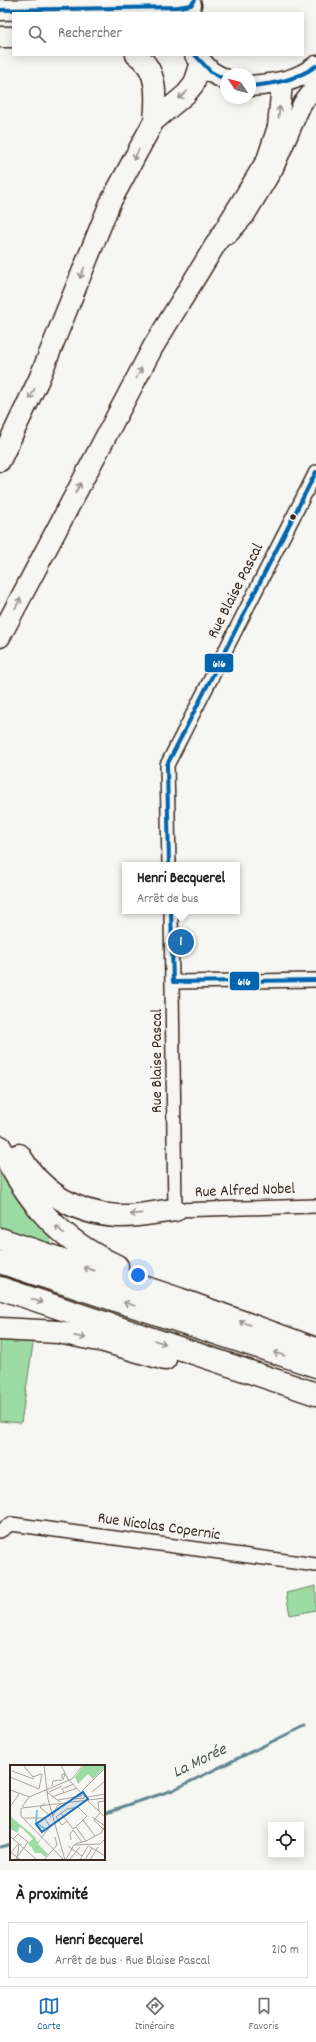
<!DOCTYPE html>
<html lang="fr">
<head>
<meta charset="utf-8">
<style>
  :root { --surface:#fff; --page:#f2f2f2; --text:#222; --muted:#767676; --line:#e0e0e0; --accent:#1f6fb2 }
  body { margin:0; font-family:Dekko,sans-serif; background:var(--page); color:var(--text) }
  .controls { position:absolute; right:12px; bottom:12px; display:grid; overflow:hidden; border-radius:0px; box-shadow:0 2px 10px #0003 }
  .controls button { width:36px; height:36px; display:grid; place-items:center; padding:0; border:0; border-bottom:1px solid var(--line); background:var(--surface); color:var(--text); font:20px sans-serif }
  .compass { position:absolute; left:220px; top:68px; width:36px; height:36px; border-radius:50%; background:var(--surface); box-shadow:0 2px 10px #0003; rotate:305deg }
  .you { position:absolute; left:138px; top:1275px; width:14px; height:14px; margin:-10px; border:3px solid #fff; border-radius:50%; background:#1a73e8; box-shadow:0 0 0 6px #1a73e833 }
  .badge { display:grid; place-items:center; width:26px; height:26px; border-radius:50%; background:var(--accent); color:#fff; font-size:13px; font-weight:700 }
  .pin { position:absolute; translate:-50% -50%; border:2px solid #fff; box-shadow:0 1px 4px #0006 }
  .popup { position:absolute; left:122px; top:862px; width:118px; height:52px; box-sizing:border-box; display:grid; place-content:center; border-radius:0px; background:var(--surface); filter:drop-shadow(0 1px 3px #0005); font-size:13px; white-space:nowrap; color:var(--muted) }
  .popup b { font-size:15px; color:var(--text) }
  .popup::after { content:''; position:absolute; left:50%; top:100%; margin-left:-8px; border:8px solid transparent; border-top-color:var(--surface) }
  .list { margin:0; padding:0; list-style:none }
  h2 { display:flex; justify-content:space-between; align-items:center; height:52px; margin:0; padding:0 16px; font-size:17px }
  h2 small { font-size:13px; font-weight:400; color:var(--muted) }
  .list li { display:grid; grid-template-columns:26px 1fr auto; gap:12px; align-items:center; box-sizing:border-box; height:56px; margin:0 8px 8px; padding:0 8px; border:1px solid var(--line); border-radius:0px }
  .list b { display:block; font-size:15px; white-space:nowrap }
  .list p { margin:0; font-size:13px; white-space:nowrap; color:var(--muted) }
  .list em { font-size:13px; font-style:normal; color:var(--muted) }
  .icon { flex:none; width:22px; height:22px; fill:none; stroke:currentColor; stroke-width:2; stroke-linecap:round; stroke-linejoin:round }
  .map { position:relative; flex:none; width:316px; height:1870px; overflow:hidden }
  .search { position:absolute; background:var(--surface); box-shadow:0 2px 10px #0003; left:12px; right:12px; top:12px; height:44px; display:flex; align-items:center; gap:10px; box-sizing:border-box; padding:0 14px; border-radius:0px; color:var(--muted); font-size:15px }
  .sheet { height:116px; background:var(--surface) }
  nav { display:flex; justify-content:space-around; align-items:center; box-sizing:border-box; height:56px; border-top:1px solid var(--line); background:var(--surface); font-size:11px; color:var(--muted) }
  nav a { display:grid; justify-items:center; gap:2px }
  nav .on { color:var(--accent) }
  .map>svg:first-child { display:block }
  .green { fill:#9cdba4; stroke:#6c8261 }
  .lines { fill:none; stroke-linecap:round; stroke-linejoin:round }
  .stream { stroke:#60898d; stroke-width:3 }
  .street-casing { stroke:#3b2a1e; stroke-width:16 }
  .secondary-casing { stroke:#3b2a1e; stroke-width:21 }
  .primary-casing { stroke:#3b2a1e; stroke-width:23 }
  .highway-casing { stroke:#3b2a1e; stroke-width:25 }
  .street { stroke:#f6f6f2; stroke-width:13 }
  .secondary { stroke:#f6f6f2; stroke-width:18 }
  .primary { stroke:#f6f6f2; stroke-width:20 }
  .highway { stroke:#f6f6f2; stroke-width:22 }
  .bus-1-casing { stroke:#f6f6f2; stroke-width:7 }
  .bus-1 { stroke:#0065ae; stroke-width:4 }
  .oneway { stroke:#989088 }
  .bus-dot { fill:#3b2a1e; stroke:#f6f6f2; stroke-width:1.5 }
  .labels { text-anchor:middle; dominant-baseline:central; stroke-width:3.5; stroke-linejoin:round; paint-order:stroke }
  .street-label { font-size:16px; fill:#3b2a1e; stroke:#f6f6f2 }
  .water-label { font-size:17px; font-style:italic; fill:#4e5956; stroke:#f6f6f2 }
  .inset-river { fill:none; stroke:#79c8d7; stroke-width:2 }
  .inset-road { fill:none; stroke:#aba49d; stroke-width:1 }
  .view { fill:#1f6fb2; fill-opacity:0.15; stroke:#1f6fb2; stroke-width:2 }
  .inset-edge { fill:none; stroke:#3b2a1e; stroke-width:2 }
  .line-badge { stroke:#f6f6f2; stroke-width:1.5 }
  .badge-label { font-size:11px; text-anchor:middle; font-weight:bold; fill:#fff }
</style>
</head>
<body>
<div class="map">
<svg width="316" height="1870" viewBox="0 0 316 1870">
  <rect width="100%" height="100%" fill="#f6f6f2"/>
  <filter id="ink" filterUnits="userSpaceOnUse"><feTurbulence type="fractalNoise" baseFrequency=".025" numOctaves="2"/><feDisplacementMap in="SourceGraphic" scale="8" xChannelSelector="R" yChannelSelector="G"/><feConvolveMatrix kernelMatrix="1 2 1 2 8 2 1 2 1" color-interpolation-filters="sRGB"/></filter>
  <g filter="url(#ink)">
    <path class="green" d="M0,1172l27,42 25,23 -5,11 -47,-16z
      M0,1337l34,1 -13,85 -21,-2z
      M316,1586v24l-26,5 -4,-22z"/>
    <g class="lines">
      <path class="stream" d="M104,1813l69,-23 131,-64
        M0,1847l11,-3"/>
      <g class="street-casing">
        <path id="street" d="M169,865l-2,-100 149,-293
          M171,911l4,299 141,-4
          M173,982l143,-2
          M0,1531l11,-7 305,41"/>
      </g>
      <g class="secondary-casing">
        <path id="secondary" d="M228,235l17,-19 29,-48 28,-64 14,-18"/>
      </g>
      <g class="primary-casing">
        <path id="primary" d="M0,10l191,-5
          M0,37h13
          M136,55c23,14 20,44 18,66
          M195,55l16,17 15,8
          M250,86c25,-2 46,-4 66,-20
          M0,461l39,-82 71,-176 44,-82 32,-27 8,-10 7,-22
          M0,637l153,-290 114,-187 11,-33 4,-44"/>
      </g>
      <g class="highway-casing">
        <path id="highway" d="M0,1147c29,56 58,92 117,119
          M19,1155c22,37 55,58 98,61 18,1 39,-4 58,-6
          M0,1239l179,60 137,50
          M0,1262l316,104
          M0,1288l316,106
          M0,1329l58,3 46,9 61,18"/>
      </g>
      <use href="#street" class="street"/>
      <use href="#secondary" class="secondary"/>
      <use href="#primary" class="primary"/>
      <use href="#highway" class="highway"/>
      <g class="bus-1-casing">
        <path id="bus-1" d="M0,10l178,-3 13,-2 4,-5
          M195,55l16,17 15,8
          M250,86c24,-2 46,-6 66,-20
          M169,865l-2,-100 149,-293
          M171,911l2,71
          M173,982l143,-2"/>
      </g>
      <use href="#bus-1" class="bus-1"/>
    </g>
    <defs><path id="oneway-shaft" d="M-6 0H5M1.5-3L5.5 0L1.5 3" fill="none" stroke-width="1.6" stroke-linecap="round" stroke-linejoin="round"/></defs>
    <g class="oneway">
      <use href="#oneway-shaft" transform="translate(183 95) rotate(138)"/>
      <use href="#oneway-shaft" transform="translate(279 112) rotate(-86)"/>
      <use href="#oneway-shaft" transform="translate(136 155) rotate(118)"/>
      <use href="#oneway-shaft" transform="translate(82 273) rotate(112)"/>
      <use href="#oneway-shaft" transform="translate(139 373) rotate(-62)"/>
      <use href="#oneway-shaft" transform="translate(32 394) rotate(115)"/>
      <use href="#oneway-shaft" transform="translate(78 488) rotate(-62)"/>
      <use href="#oneway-shaft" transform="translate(18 603) rotate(-62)"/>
      <use href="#oneway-shaft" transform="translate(136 1214) rotate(174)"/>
      <use href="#oneway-shaft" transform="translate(60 1230) rotate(-136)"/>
      <use href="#oneway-shaft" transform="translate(89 1269) rotate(-162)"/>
      <use href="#oneway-shaft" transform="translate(37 1301) rotate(19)"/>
      <use href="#oneway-shaft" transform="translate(129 1304) rotate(-162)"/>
      <use href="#oneway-shaft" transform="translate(245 1323) rotate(-160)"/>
      <use href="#oneway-shaft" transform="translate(80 1337) rotate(11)"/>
      <use href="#oneway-shaft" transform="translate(160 1342) rotate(18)"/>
      <use href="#oneway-shaft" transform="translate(279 1354) rotate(-162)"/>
    </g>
  </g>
  <circle class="bus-dot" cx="293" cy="517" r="3.5"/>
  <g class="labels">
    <g class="street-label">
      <text transform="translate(236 591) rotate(-63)">Rue Blaise Pascal</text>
      <text transform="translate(157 1061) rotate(-90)">Rue Blaise Pascal</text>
      <text transform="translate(245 1191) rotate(-2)">Rue Alfred Nobel</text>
      <text transform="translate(159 1527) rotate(8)">Rue Nicolas Copernic</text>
    </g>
    <g class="water-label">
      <text transform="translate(200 1762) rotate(-26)">La Morée</text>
    </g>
  </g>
  <g transform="translate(10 1765)">
    <rect width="95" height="95" fill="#f6f6f2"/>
    <path d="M74,0h21v2l-12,12 -5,-5 -10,10 -3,-7zM0,51l25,21 2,5 4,-3 -3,5 10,10 -3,3 -4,-4h-6l-4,-7 -4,3 3,-3 -2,-3 5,-4 -11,-11 -3,-1 -1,6 -8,-4z" fill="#9cdba4"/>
    <path class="inset-river" d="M27,45l-1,13 9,6"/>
    <path class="inset-road" d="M13,0l10,12 8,-3M34,0l4,34 17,61M51,0l7,14 17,18M2,6l22,8M0,12l29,12 3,-15M52,14v-5h3l-2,6M42,21l1,-5 9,-1M0,25l20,7M72,26l23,-23M37,27l13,10M39,27l13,-6M82,27l13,-11M54,28l-2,-4 12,-5M42,32l25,-9M78,32l17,-3M62,34l13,-1M48,35l23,-4v-3M79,35l16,-2M78,36l17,16M35,38l-5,4 11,10M0,42l9,-13M12,42l7,-10 43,-18 11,-14M11,43v8l42,43M12,43l67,-8M89,46l-1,-9 7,-1M51,48l12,16 3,-2M90,48l-6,7 10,10M43,51l4,-10 6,-3M82,52l13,9M13,53h22l5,9 -9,11M73,55l12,16M57,56l-5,4 -6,-8 11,-8 11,-2 9,9M66,62l10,14M66,62l11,-11M0,71l27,24M3,74l5,-5 10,8 -13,18M61,75l-1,-6 3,-4 9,12M65,79l11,-3 15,-8 4,-7M64,80l26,-1 5,-5M58,81l14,10M79,81l16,10M0,87l11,8M0,89l9,-11M56,94l8,-14M7,95l2,-16M34,95l13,-15 -2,-8M59,95l11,-13M70,95l8,-14M75,95l7,-12M80,95l8,-13"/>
    <path class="view" d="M73,27l5,7 -46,33 -6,-8z"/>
    <rect width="95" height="95" class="inset-edge"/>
  </g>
  <g class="line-badge">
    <rect x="204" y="653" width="30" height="20" rx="4" fill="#0065ae"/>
    <rect x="229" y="971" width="31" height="20" rx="4" fill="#0065ae"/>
  </g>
  <g class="badge-label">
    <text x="219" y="667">616</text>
    <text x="244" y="985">616</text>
  </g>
</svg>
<div class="controls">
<button><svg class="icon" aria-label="locate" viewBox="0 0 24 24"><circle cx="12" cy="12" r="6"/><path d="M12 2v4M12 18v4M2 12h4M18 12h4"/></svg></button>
</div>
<svg class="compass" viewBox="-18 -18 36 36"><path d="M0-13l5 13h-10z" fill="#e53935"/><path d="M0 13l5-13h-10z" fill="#767676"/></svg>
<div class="you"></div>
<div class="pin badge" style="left:181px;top:942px">1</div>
<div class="popup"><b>Henri Becquerel</b>Arrêt de bus</div>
<div class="search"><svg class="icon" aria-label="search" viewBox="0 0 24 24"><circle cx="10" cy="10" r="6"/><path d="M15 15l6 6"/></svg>Rechercher</div>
</div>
<section class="sheet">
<h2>À proximité<small></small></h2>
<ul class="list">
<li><span class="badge">1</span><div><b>Henri Becquerel</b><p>Arrêt de bus · Rue Blaise Pascal</p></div><em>210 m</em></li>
</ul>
</section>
<nav>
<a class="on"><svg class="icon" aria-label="map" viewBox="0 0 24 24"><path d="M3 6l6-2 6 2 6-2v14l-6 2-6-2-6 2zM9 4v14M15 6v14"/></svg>Carte</a>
<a><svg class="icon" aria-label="directions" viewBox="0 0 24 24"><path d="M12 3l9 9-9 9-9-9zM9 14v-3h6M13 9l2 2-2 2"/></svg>Itinéraire</a>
<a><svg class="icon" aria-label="saved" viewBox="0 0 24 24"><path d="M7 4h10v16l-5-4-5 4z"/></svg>Favoris</a>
</nav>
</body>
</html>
